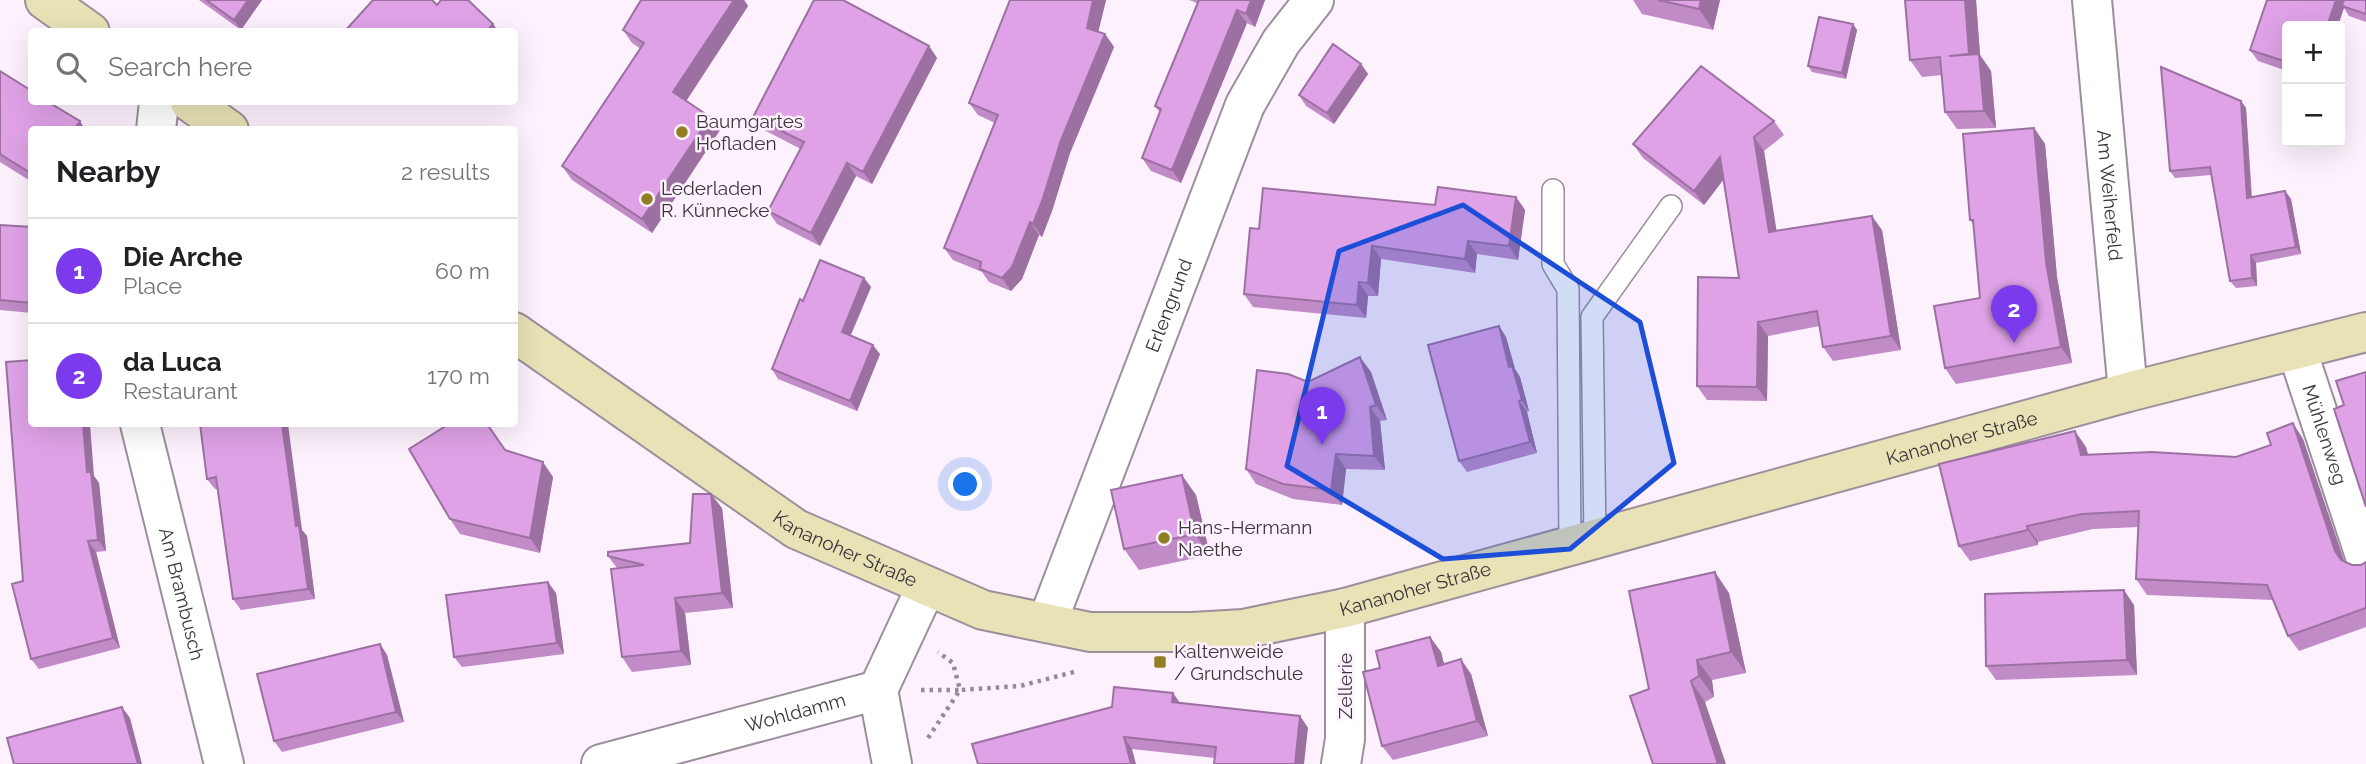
<!DOCTYPE html>
<html lang="en">
<head>
<meta charset="utf-8">
<style>
  :root { --surface:#fff; --page:#f6f6f6; --text:#202124; --muted:#757577; --line:#e0e0e0; --accent:#7c3aed }
  body { margin:0; font-family:Raleway,sans-serif; background:var(--page); color:var(--text) }
  .controls { position:absolute; right:21px; top:21px; display:grid; overflow:hidden; border-radius:7px; box-shadow:0 7px 28px #0002 }
  .controls button { width:63px; height:63px; display:grid; place-items:center; padding:0; border:0; border-bottom:2px solid var(--line); background:var(--surface); color:var(--text); font:35px sans-serif }
  .you { position:absolute; left:966px; top:485px; width:24px; height:24px; margin:-18px; border:5px solid #fff; border-radius:50%; background:#1a73e8; box-shadow:0 0 0 10px #1a73e833 }
  .badge { display:grid; place-items:center; width:46px; height:46px; border-radius:50%; background:var(--accent); color:#fff; font-size:23px; font-weight:700 }
  .pin { position:absolute; translate:-50% -58px; filter:drop-shadow(0 2px 4px #0008) }
  .pin::after { content:''; position:absolute; top:37px; width:24px; height:21px; background:inherit; clip-path:polygon(0 0,100% 0,50% 100%) }
  .list { margin:0; padding:0; list-style:none }
  h2 { display:flex; justify-content:space-between; align-items:center; height:91px; margin:0; padding:0 28px; font-size:30px }
  h2 small { font-size:23px; font-weight:400; color:var(--muted) }
  .list li { display:grid; grid-template-columns:46px 1fr auto; gap:21px; align-items:center; box-sizing:border-box; height:105px; padding:0 28px; border-top:2px solid var(--line) }
  .list b { display:block; font-size:26px; white-space:nowrap }
  .list p { margin:0; font-size:23px; white-space:nowrap; color:var(--muted) }
  .list em { font-size:23px; font-style:normal; color:var(--muted) }
  .icon { flex:none; width:38px; height:38px; fill:none; stroke:currentColor; stroke-width:2; stroke-linecap:round; stroke-linejoin:round }
  .map { position:relative; flex:none; width:2366px; height:764px; overflow:hidden }
  .search { position:absolute; background:var(--surface); box-shadow:0 7px 28px #0002; left:28px; top:28px; width:490px; height:77px; display:flex; align-items:center; gap:18px; box-sizing:border-box; padding:0 24px; border-radius:7px; color:var(--muted); font-size:26px }
  .panel { position:absolute; background:var(--surface); box-shadow:0 7px 28px #0002; left:28px; top:126px; width:490px; height:301px; border-radius:7px }
  .map>svg:first-child { display:block }
  .lines { fill:none; stroke-linecap:round; stroke-linejoin:round }
  .lane-casing { stroke:#9a909b; stroke-width:24 }
  .street-casing { stroke:#9a909b; stroke-width:42 }
  .secondary-casing { stroke:#9a909b; stroke-width:42 }
  .path { stroke:#948c94; stroke-width:4.5; stroke-dasharray:3.5 5; stroke-linecap:butt }
  .lane { stroke:#fff; stroke-width:21 }
  .street { stroke:#fff; stroke-width:38 }
  .secondary { stroke:#e9e2b6; stroke-width:38 }
  .wall { fill:#c08bc7 }
  .shaded-wall { fill:#9c71a2 }
  .building { fill:#dfa2e7; stroke:#9c71a2; stroke-width:2 }
  .marked { fill:#1d4ed8; fill-opacity:0.2; stroke:#1d4ed8; stroke-width:5; stroke-linejoin:round }
  .poi-dot { fill:#907e24; stroke:#fdf1fe; stroke-width:2.5 }
  .labels { text-anchor:middle; dominant-baseline:central; stroke-width:5; stroke-linejoin:round; paint-order:stroke }
  .poi-label { font-size:19px; fill:#3b363b; stroke:#fdf1fe; text-anchor:start }
  .street-label { font-size:19px; fill:#3b363b; stroke:#fdf1fe }
</style>
</head>
<body>
<div class="map">
<svg width="2366" height="764" viewBox="0 0 2366 764">
  <rect width="100%" height="100%" fill="#fdf1fe"/>
  <g class="lines">
    <g class="lane-casing">
      <path id="lane" d="M1553,190v74l15,25 2,257
        M1595,540l-3,-223 79,-111"/>
    </g>
    <g class="street-casing">
      <g id="street">
        <path id="s1" d="M2092,0l36,392"/>
        <path d="M156,130l3,-28"/>
        <path id="s2" d="M2297,350l69,209"/>
        <path id="s3" d="M140,424l84,340"/>
        <path id="s4" d="M1047,623l198,-518 36,-63 33,-42"/>
        <path d="M878,690l48,-103"/>
        <path d="M878,690l14,74"/>
        <path id="s5" d="M601,764l277,-74"/>
        <path d="M1341,764l4,-25v-131"/>
      </g>
    </g>
    <g class="secondary-casing">
      <g id="secondary">
        <path d="M45,0l45,32"/>
        <path d="M190,102l39,28"/>
        <path id="s6" d="M514,332l282,197 187,81 107,22h103l50,-3 102,-21 783,-216 238,-60"/>
      </g>
    </g>
    <path class="path" d="M921,690h39l-7,-27 -15,-11
      M928,738l32,-48 60,-4 54,-14"/>
    <use href="#lane" class="lane"/>
    <use href="#street" class="street"/>
    <use href="#secondary" class="secondary"/>
  </g>
  <path class="wall" d="M199,0h63l-21,30z
    M641,0h103l4,6 -62,95 24,16 10,13 -68,103 -80,-53 -10,-14 79,-117 -9,-6 -9,-13z
    M1010,0h96l-8,32 7,2 9,13 -44,106 -18,58 -10,26 -3,-2 -17,44 -11,12 -22,-9 -7,-10 -29,-12 -9,-12 51,-125 -17,-8 -9,-12z
    M1189,0h76l-10,27 -8,-4 -66,160 -30,-12 -9,-13 18,-45 -5,-7 42,-103z
    M1633,0h87l-7,30 -71,-16z
    M1905,0h71l4,55 11,16 5,57 -39,1 -12,-17 -3,-37 -20,2 -12,-17z
    M2267,0h99v22l-17,-6 -5,-8 -57,18v45l-29,-10 -8,-11z
    M1853,24l4,6 -11,49 -34,-7 -4,-6z
    M929,46l8,12 -65,126 -16,-8 -36,70 -43,-22 -9,-13 33,-62 -39,-20 -9,-12z
    M1361,64l7,10 -34,50 -28,-18 -7,-11z
    M0,71l80,50 5,9h-53v52l-32,-20z
    M2241,101l5,7 6,89 33,-6 6,8 10,55 -45,9 1,23 -21,2 -6,-7 -19,-106 -36,3 -5,-7z
    M1774,121l10,14 -20,16 12,80 106,-1 19,120 -68,11 -10,-14 -3,-21 -52,10 -1,65 -60,-1 -10,-14 42,-108 -15,-99 -20,26 -61,-47 -10,-14z
    M2034,128l11,16 12,133 15,86 -116,21 -11,-16 35,-70 -6,-73 -4,-5z
    M1516,197l9,13 -7,50 -41,-6 -2,19 -94,-14 -3,37h-10l-2,22 -113,-11 -9,-13 15,-65 176,-24z
    M0,225l32,2v86l-32,-3z
    M864,278l7,9 -20,48 29,19 -23,57 -79,-32 -6,-10 31,-68z
    M1499,326l7,11 9,32 5,8 9,34 -2,1 10,41 -70,19 -8,-11z
    M1371,372l16,48 -7,1 5,49 -39,-1 -4,36 -49,-6 -37,-15 -10,-15 62,-87z
    M200,424l102,106 5,6 8,63 -74,11 -8,-11 -15,-110h-3l-8,-10z
    M2303,439l41,123 8,3h9l5,-3v65l-67,24 -11,-15 -15,-36 -126,-5 -11,-16 3,-52 -46,2 -55,13v3l-68,16 -11,-15 127,-99 2,8 148,2z
    M94,476l5,7 7,68 -10,1 24,96 -81,21 -8,-10 -8,-78z
    M553,477l-13,76 -80,-19 -10,-15z
    M1196,495l14,60 -71,15 -15,-21z
    M722,508l11,100 -48,5 6,52 -59,7 -10,-15 -5,-89 -9,-12 82,-13z
    M556,593l8,61 -102,13 -8,-10z
    M1729,593l17,80 -34,7 2,17 -9,5 -56,-13z
    M2134,605l3,70 -141,5 -10,-14z
    M1430,637l11,15 3,12 27,10 17,62 -95,24 -11,-14 -2,-78z
    M380,644l7,11 17,67 -122,30 -8,-11z
    M1173,693l7,10 120,13 8,12 -93,30 -83,-9 -154,15z"/>
  <path class="shaded-wall" d="M248,0h14l-21,30 -7,-10z
    M734,0h10l4,6 -65,100 -10,-14z
    M1093,0h13l-10,41 -9,-13z
    M1251,0h14l-10,27 -9,-13z
    M1701,0h19l-7,30 -14,-21z
    M1965,0h11l4,55 11,16 5,57 -12,-17 -15,-57z
    M2336,0h10l-4,6 2,2 -6,18h-11z
    M1237,10l10,13 -66,160 -9,-13z
    M493,24l6,8h-13z
    M1853,24l4,6 -11,49 -4,-6z
    M1105,34l9,13 -44,106 -18,58 -10,26 -9,-13 28,-84z
    M929,46l8,12 -65,126 -9,-12z
    M1361,64l7,10 -34,50 -7,-11z
    M2241,101l5,7 6,98 -5,-8z
    M710,117l10,13 -68,103 -10,-14z
    M80,121l5,9h-11z
    M2034,128l11,16 12,133 15,86 -11,-16 -15,-85z
    M1754,137l10,14 15,95 -10,-14z
    M1720,157l10,14 -26,34 -10,-14z
    M847,163l9,13 -36,70 -9,-13z
    M2285,191l6,8 10,55 -5,-7z
    M1516,197l9,13 -7,50 -9,-14z
    M1872,216l10,14 19,120 -10,-14z
    M1030,222l9,13 -17,44 -11,12 -9,-13z
    M1468,241l9,13 -2,19 -10,-14z
    M1372,246l9,13 -3,37 -10,-13z
    M2251,255l5,8 1,23 -5,-8z
    M864,278l7,9 -23,54 -6,-9z
    M1359,282l9,14 -2,22 -9,-13z
    M1758,322l10,14 -1,65 -10,-14z
    M1499,326l7,11 9,32 5,8 9,34 -7,-11 -13,-33z
    M873,345l7,9 -23,57 -7,-10z
    M1360,357l11,15 16,48 -11,-15z
    M1519,401l8,11 10,41 -7,-11z
    M1370,407l10,14 5,49 -11,-14z
    M2293,423l10,16 43,127 -11,-15z
    M83,424h7l4,52 5,7 7,68 -8,-11 -11,-68z
    M282,424h6l14,106 5,6 8,63 -7,-10 -12,-63z
    M2075,431l11,16 6,23 -11,-15z
    M1336,454l10,15 -4,36 -11,-15z
    M543,462l10,15 -13,76 -10,-15z
    M1182,475l14,20 14,60 -15,-21z
    M711,494l11,14 11,100 -11,-15z
    M2027,526l11,16v3l-10,-15z
    M88,541l8,11 24,96 -7,-10z
    M1715,572l14,21 17,80 -15,-21z
    M548,582l8,11 8,61 -7,-11z
    M2124,590l10,15 3,70 -10,-15z
    M675,598l10,15 6,52 -10,-14z
    M1430,637l11,15 7,28 -10,-14z
    M380,644l7,11 17,67 -8,-10z
    M1461,659l10,15 17,62 -11,-15z
    M1697,660l15,20 2,17 -15,-21z
    M1691,681l14,21 21,62h-8z
    M1173,693l8,12 -9,-3z
    M122,707l8,11 12,46h-4z
    M1300,716l8,12 -4,36h-9z
    M1124,737l8,12 4,15h-5z"/>
  <path class="building" d="M206,0h42l-14,20z
    M373,0h59l5,5 4,-5h27l25,24 -7,8h-49l-3,-3 -2,3h-88z
    M641,0h93l-61,92 37,25 -68,102 -80,-53 82,-123 -21,-13z
    M814,0h29l86,46 -66,126 -16,-9 -36,70 -43,-22 36,-69 -51,-25z
    M1010,0h83l-6,28 18,6 -44,106 -18,58 -10,26 -3,-2 -18,45 -10,11 -22,-9 1,-7 -37,-14 54,-133 -29,-12z
    M1199,0h52l-5,14 -9,-4 -65,160 -30,-12 19,-49 -6,-3z
    M1658,0h43l-2,9z
    M1905,0h60l4,54 -20,2 30,-2 5,57 -39,1 -5,-55 -30,3z
    M2267,0h69l-9,26h-40v36l-37,-12z
    M2344,0h22v14l-24,-8z
    M1819,17l34,7 -11,49 -34,-7z
    M1333,44l28,20 -34,49 -28,-18z
    M1701,66l73,55 -20,16 15,95 103,-16 19,120 -68,11 -6,-36 -59,11 -1,65 -60,-1 1,-109 41,1 -19,-121 -26,34 -61,-47z
    M2161,67l80,34 6,97 38,-7 11,56 -45,8 1,23 -22,3 -20,-114 -40,4z
    M0,71l32,20v11h16l32,19 -6,9h-42v44l-32,-20z
    M2034,128l12,134 15,85 -116,21 -11,-62 46,-8 -7,-78h-3l-7,-86z
    M1438,187l78,10 -7,49 -41,-5 -3,18 -93,-13 -4,37 -9,-1 -2,23 -113,-11 6,-66 9,1 4,-41 172,17z
    M0,225l32,2v76l-32,-3z
    M820,260l44,18 -22,54 31,13 -23,56 -78,-32 28,-70 3,2z
    M1499,326l10,41 3,-1 10,34 -3,1 11,41 -71,19 -31,-116z
    M1360,357l16,48 -6,2 4,49 -38,-2 -5,36 -48,-6 -37,-15 11,-99 31,4 20,8z
    M32,360v64h51l4,48h4l7,68 -10,1 25,97 -82,21 -19,-75 11,-3 -17,-219z
    M2366,372v135l-32,-98 10,-4 -8,-24z
    M2293,423l42,128 6,9 11,5h9l5,-3v46l-78,28 -21,-51 -131,-6 3,-68 -57,3 -55,12 1,4 -69,16 -20,-82 136,-33 6,24 71,-3 84,5 35,-12 -4,-12z
    M200,424h82l14,102 3,-1 9,64 -75,10 -17,-122 -9,2z
    M449,424h38l18,26 38,12 -13,76 -80,-19 -41,-70z
    M1182,475l13,59 -71,15 -13,-59z
    M693,494h18l11,99 -47,5 6,53 -59,6 -11,-88 33,-4 -36,-9v-4l82,-9z
    M1715,572l16,80 -34,8 2,16 -8,5 27,83h-65l-23,-68 19,-7 -20,-98z
    M548,582l9,61 -103,14 -8,-62z
    M2124,590l3,70 -141,6 -1,-72z
    M1430,637l8,29 23,-7 16,62 -95,25 -19,-74 17,-4 -4,-17z
    M380,644l16,68 -122,29 -17,-67z
    M1114,687l59,6 -1,9 128,14 -5,48h-81l2,-17 -92,-10 7,27h-153l-6,-20 140,-37z
    M122,707l16,57h-124l-7,-26z"/>
  <path class="marked" d="M1463,205l177,117 34,141 -104,86 -127,10 -156,-93 52,-215z"/>
  <g class="poi-dot">
    <circle cx="682" cy="132" r="7"/>
    <circle cx="647" cy="199" r="7"/>
    <circle cx="1164" cy="538" r="7"/>
    <rect x="1153" y="655" width="14" height="14" rx="3.5"/>
  </g>
  <g class="labels">
    <g class="poi-label">
      <text x="696" y="121">Baumgartes<tspan x="696" dy="22">Hofladen</tspan></text>
      <text x="661" y="188">Lederladen<tspan x="661" dy="22">R. Künnecke</tspan></text>
      <text x="1178" y="527">Hans-Hermann<tspan x="1178" dy="22">Naethe</tspan></text>
      <text x="1174" y="651">Kaltenweide<tspan x="1174" dy="22">/ Grundschule</tspan></text>
    </g>
    <g class="street-label">
      <text stroke="none"><textPath href="#s1" startOffset="196">Am Weiherfeld</textPath></text>
      <text stroke="none"><textPath href="#s4" startOffset="340">Erlengrund</textPath></text>
      <text stroke="none"><textPath href="#s2" startOffset="89">Mühlenweg</textPath></text>
      <text stroke="none"><textPath href="#s6" startOffset="1554">Kananoher Straße</textPath></text>
      <text stroke="none"><textPath href="#s6" startOffset="397">Kananoher Straße</textPath></text>
      <text stroke="none"><textPath href="#s6" startOffset="987">Kananoher Straße</textPath></text>
      <text stroke="none"><textPath href="#s3" startOffset="175">Am Brambusch</textPath></text>
      <text transform="translate(1345 686) rotate(-90)">Zellerie</text>
      <text stroke="none"><textPath href="#s5" startOffset="201">Wohldamm</textPath></text>
    </g>
  </g>
</svg>
<div class="controls">
<button>+</button>
<button>−</button>
</div>
<div class="you"></div>
<div class="pin badge" style="left:1322px;top:445px">1</div>
<div class="pin badge" style="left:2014px;top:343px">2</div>
<div class="search"><svg class="icon" aria-label="search" viewBox="0 0 24 24"><circle cx="10" cy="10" r="6"/><path d="M15 15l6 6"/></svg>Search here</div>
<section class="panel">
<h2>Nearby<small>2 results</small></h2>
<ul class="list">
<li><span class="badge">1</span><div><b>Die Arche</b><p>Place</p></div><em>60 m</em></li>
<li><span class="badge">2</span><div><b>da Luca</b><p>Restaurant</p></div><em>170 m</em></li>
</ul>
</section>
</div>
</body>
</html>
